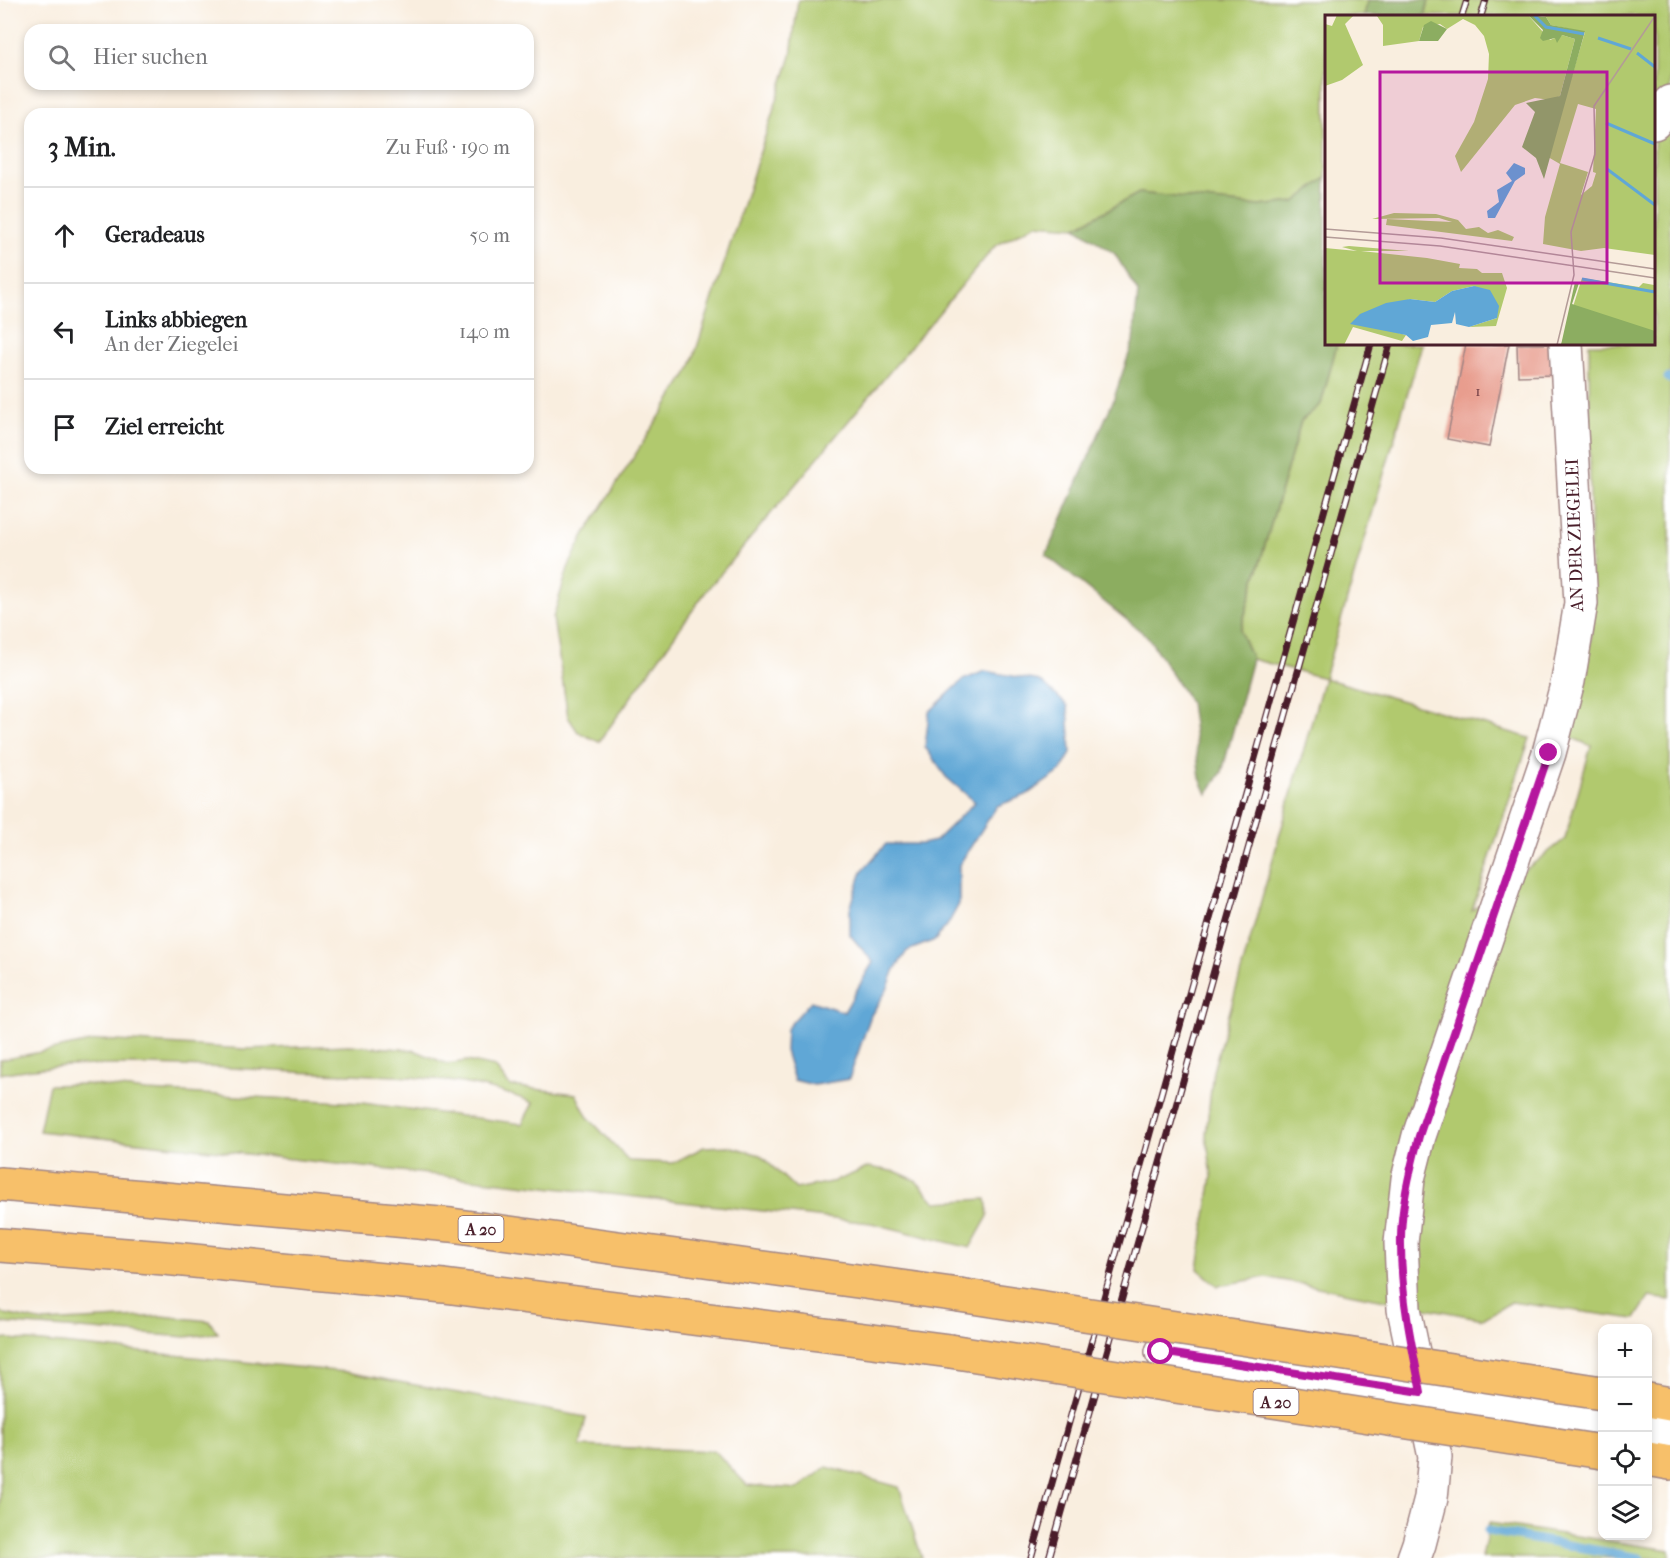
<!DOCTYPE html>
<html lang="de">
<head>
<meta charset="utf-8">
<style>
  :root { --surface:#fff; --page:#f2f2f2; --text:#202124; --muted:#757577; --line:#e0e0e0 }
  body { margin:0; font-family:"IM FELL French Canon",serif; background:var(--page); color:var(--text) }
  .controls { position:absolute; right:18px; bottom:18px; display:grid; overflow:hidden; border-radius:12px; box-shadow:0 3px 9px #0003 }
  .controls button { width:54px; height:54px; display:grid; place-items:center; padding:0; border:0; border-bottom:2px solid var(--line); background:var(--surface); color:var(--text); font:30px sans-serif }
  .stop { position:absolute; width:18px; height:18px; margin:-14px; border:4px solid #b5179e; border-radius:50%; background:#fff }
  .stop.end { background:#b5179e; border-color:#fff; box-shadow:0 2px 6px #0008 }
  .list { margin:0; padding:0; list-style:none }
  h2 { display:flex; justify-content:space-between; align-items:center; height:78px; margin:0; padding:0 24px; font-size:26px }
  h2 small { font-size:20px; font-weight:400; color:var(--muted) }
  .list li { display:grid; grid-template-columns:39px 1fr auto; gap:18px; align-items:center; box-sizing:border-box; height:96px; padding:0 24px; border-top:2px solid var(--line) }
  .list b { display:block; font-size:22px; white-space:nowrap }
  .list p { margin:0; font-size:20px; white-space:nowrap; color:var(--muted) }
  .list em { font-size:20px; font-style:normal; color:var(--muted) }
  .icon { flex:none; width:33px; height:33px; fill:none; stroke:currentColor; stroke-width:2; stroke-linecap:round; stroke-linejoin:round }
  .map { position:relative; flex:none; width:1670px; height:1558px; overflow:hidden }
  .search { position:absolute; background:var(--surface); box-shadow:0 3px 9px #0003; left:24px; top:24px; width:510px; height:66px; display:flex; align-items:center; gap:15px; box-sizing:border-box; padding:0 21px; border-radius:18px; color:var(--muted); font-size:22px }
  .panel { position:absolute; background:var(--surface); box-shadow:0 3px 9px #0003; left:24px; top:108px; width:510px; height:366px; border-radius:18px }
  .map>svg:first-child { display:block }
  .green { fill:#b1c96e; stroke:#7e744c; stroke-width:1.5 }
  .forest { fill:#8cad61; stroke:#6b6646; stroke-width:1.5 }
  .water { fill:#60a7d6; stroke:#556380; stroke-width:1.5 }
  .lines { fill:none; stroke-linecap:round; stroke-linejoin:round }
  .stream { stroke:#60a7d6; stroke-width:9 }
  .building { fill:#e89d8e }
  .minor-casing { stroke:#a28685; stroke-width:36 }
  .highway-casing { stroke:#a28685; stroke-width:36 }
  .minor { stroke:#fff; stroke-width:33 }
  .highway { stroke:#f7c06b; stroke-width:33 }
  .rail-casing { stroke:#4a1f2b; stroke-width:7 }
  .rail { stroke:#fff; stroke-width:4.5; stroke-dasharray:14; stroke-linecap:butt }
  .highway-bridge-casing { stroke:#a28685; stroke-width:36; stroke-linecap:butt }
  .highway-bridge { stroke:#f7c06b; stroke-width:33 }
  .route { stroke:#b5179e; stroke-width:8 }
  .labels { text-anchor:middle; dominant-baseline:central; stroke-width:4.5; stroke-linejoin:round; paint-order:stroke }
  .number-label { font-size:15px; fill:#723e44 }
  .shield { fill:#fff; stroke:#80626b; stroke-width:1.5 }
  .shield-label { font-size:16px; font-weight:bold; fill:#4a1f2b }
  .street-label { font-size:18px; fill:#4a1f2b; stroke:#fff }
  .inset-river { fill:none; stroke:#60a7d6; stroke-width:3 }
  .inset-road { fill:none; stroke:#b39b97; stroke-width:1.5 }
  .view { fill:#b5179e; fill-opacity:0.15; stroke:#b5179e; stroke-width:3 }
  .inset-edge { fill:none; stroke:#4a1f2b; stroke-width:3 }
</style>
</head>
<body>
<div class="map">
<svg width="1670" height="1558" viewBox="0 0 1670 1558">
  <rect width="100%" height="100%" fill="#fff"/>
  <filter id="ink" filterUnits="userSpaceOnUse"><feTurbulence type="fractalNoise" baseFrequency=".0167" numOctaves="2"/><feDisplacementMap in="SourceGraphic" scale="12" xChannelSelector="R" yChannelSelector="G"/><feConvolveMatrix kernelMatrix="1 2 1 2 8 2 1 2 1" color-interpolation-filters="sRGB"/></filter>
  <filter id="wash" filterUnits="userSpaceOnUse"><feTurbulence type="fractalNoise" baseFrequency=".008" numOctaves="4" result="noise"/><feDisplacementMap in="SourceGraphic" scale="24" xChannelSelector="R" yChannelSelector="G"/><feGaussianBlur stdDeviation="1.35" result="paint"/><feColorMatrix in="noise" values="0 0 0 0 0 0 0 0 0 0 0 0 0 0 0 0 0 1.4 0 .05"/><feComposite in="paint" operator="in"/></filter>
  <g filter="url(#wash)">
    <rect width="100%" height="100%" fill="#f9eedf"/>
    <path class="green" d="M798,0h570l-4,16h-38v162l-31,24 -36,4 -120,-13 -63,34 -40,-3 -41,22 -288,344 -108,152 -21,-10 -10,-15 -15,-99 15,-50 16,-33 106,-166 101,-313z
      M1429,0h241v1300l-21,-3 -14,22 -124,-17 -28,17 -217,-42 -48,9 -20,-17 14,-93 -6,-41 7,-64 111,-393 -72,-19 -12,-27 61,-211 20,-17 16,-60h85l-98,334 206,60 -58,173 93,-72 26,-93 -23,-10 23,-97 -2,-295h65v-328h-229z
      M101,1040l144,9 104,-4 65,5 33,14 20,-3 28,6 15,19 66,8 11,22 42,45 44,2 31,-16 25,-1 31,9 36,34 40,-8 33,-14 28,5 18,8 21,22 50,-3 2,17 -18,32 -99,-25 -832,-92 10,-46 36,-1 62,7 215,12 160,21 11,-21c-73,-31 -159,-27 -238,-31 -57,-4 -115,-7 -173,-7 -41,0 -81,1 -122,9v-14z
      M0,1313l44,9 118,-6 47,5 9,12 -32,4 -186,-14z
      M0,1338l346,34 240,45 -6,29 135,5 32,34 50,4 30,-22 72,20 23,71h-922z
      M1489,1523l181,27v8h-188z"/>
    <path class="forest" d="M1368,0h61l-4,16h-61z
      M1326,178v166h11l-16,60 -20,17 -61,210 12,28 -30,113 -15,22 -7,-16 -10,-76 -42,-65 -102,-82 67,-154 20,-59 5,-50 -23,-38 -39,-27 63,-34 120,13 36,-4z"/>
    <path class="water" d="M985,671l55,10 28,25 3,47 -10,18 -35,24 -29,11 -38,59v39l-11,20 -13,16 -28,11 -12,18 -8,21 -16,25 -22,64 -35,6 -20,-5 -9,-29 1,-22 25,-28 33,11 29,-50 -23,-27v-26l12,-38 24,-27h35l14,-3 40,-39 -29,-25 -21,-30 4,-35 34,-32z"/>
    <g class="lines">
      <path class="stream" d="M1668,378l2,1
        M1488,1531l152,27"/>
    </g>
    <g id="blocks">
      <path class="building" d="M1466,344h43l-20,103 -42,-8z
        M1517,344h34l2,31 -35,1z"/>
    </g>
  </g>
  <g filter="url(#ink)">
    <use href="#blocks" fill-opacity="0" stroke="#a28685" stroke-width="1.5"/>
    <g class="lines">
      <g class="minor-casing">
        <path id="minor" d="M1654,123l16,-21
          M1162,1352l440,68
          M1648,1427l22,3
          M1414,1558l5,-14 12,-46 4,-41 -31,-148 -3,-66 7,-64 11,-43 130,-383 19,-72 13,-78 -15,-259"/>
      </g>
      <g class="highway-casing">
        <path id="highway" d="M0,1184l451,41 508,70
          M0,1245l164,13 280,28 506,65
          M1648,1400l22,4
          M1648,1459l22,4"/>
      </g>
      <use href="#minor" class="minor"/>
      <use href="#highway" class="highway"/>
      <g class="rail-casing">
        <path id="rail" d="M1462,16l5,-16
          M1481,16l5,-16
          M1031,1558l340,-1214
          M1049,1558l341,-1214"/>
      </g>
      <use href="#rail" class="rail"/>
      <g class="highway-bridge-casing">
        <path id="highway-bridge" d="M959,1295l643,98
          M950,1351l652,101"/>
      </g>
      <use href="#highway-bridge" class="highway-bridge"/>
    </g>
  </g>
  <g class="lines" filter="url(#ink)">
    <path class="route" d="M1161,1352l260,40c-10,-49 -20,-97 -20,-147 -1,-35 9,-75 18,-109l130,-383"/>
  </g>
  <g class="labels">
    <g class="number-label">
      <text x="1478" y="391">1</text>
    </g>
    <g class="shield">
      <rect x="458.5" y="1216" width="45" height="26" rx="4.5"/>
      <rect x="1253.5" y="1389" width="45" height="26" rx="4.5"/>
    </g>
    <g class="shield-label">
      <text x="481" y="1229">A 20</text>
      <text x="1276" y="1402">A 20</text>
    </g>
    <g class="street-label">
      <text transform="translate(1575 535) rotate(-92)">AN DER ZIEGELEI</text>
    </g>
  </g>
  <g transform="translate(1325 15)">
    <rect width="330" height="330" fill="#f9eedf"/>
    <path d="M12,0h17l-9,9 18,41 -21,15 -17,6v-62l7,2zM203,0l22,25 12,-5 13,4 -15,57 -9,4 -16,-2 -20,7 -54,67 -6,-16 19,-34 14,-43 1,-25 -5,-18 -9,-11 -12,-6 -16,10 -7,-5 -17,3 -4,14 -36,5v-21l-6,-9zM213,0h117v240l-51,-7 -23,3 -38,-7 2,-27 15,-53 -12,-7 37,-125 -34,-7 -5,-8zM253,89l18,5 -3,63 3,1 -4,13 -11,9 7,-23 -28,-9zM69,198l42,1 22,6 8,9 13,-2 9,6 10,-3 16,7 -2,4 -126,-16 1,-6 65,3 -13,-4 -67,1zM24,231l60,5h-48l66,7 33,6 -1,4 18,1 5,4h20l5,15 -11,38 -27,1 28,-9 -23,-32 -22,5 -17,11 -25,-3 -50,24 46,12 -4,6 -49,-14 -9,18h-19v-97l32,3 -15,-4zM257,263l57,9 4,-4 11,2 1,60h-94z" fill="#b1c96e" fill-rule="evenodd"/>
    <path d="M203,0l18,2 5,8 34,6 -41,148 -8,-21 -14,-11 13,-35 -9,-9 34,-7 15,-57 -13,-4 -5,8 -2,-5 -12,3 -3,-3 3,-8zM106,6l16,8 -9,12h-19l5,-16zM250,267l4,1 -7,21 83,27v14h-94z" fill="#8cad61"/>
    <path d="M189,148l11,5v6l-10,7 -20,37h-7l-1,-7 12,-9 -2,-12 15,-9 -6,-8zM149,271l16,4 9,16 -2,12 -28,9 -13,-3 -1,-12 -3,11 -21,2 -3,12 -15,4 -7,-6 -56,-11 10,-10 26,-11 24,-4 25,3 17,-11z" fill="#60a7d6"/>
    <path class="inset-river" d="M209,0l12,12 38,7M273,23l33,11M312,38l18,14M281,108l49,21M282,154l48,36M257,264l73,13"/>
    <path class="inset-road" d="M0,214l116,9 214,31M0,222l115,9 215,32M232,330l17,-70 -3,-43 24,-78 -1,-48 61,-90"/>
    <path class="view" d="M55,57h227v211h-227z"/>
    <rect width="330" height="330" class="inset-edge"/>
  </g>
</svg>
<div class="controls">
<button>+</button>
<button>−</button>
<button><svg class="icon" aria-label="locate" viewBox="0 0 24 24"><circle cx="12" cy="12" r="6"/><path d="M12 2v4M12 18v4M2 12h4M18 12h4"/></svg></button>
<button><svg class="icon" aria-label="layers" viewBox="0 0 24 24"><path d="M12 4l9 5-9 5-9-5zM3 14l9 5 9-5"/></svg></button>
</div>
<div class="stop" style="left:1161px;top:1352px"></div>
<div class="stop end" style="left:1549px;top:753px"></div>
<div class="search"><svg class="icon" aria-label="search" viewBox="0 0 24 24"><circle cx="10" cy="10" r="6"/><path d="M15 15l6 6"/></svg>Hier suchen</div>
<section class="panel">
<h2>3 Min.<small>Zu Fuß · 190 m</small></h2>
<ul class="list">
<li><svg class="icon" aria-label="ahead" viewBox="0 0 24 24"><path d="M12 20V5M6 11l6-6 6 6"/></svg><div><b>Geradeaus</b></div><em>50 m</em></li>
<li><svg class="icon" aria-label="left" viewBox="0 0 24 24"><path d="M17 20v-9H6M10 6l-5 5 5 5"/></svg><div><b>Links abbiegen</b><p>An der Ziegelei</p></div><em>140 m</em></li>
<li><svg class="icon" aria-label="arrive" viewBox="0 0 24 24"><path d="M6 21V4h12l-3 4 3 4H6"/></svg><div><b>Ziel erreicht</b></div></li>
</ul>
</section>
</div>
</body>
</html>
